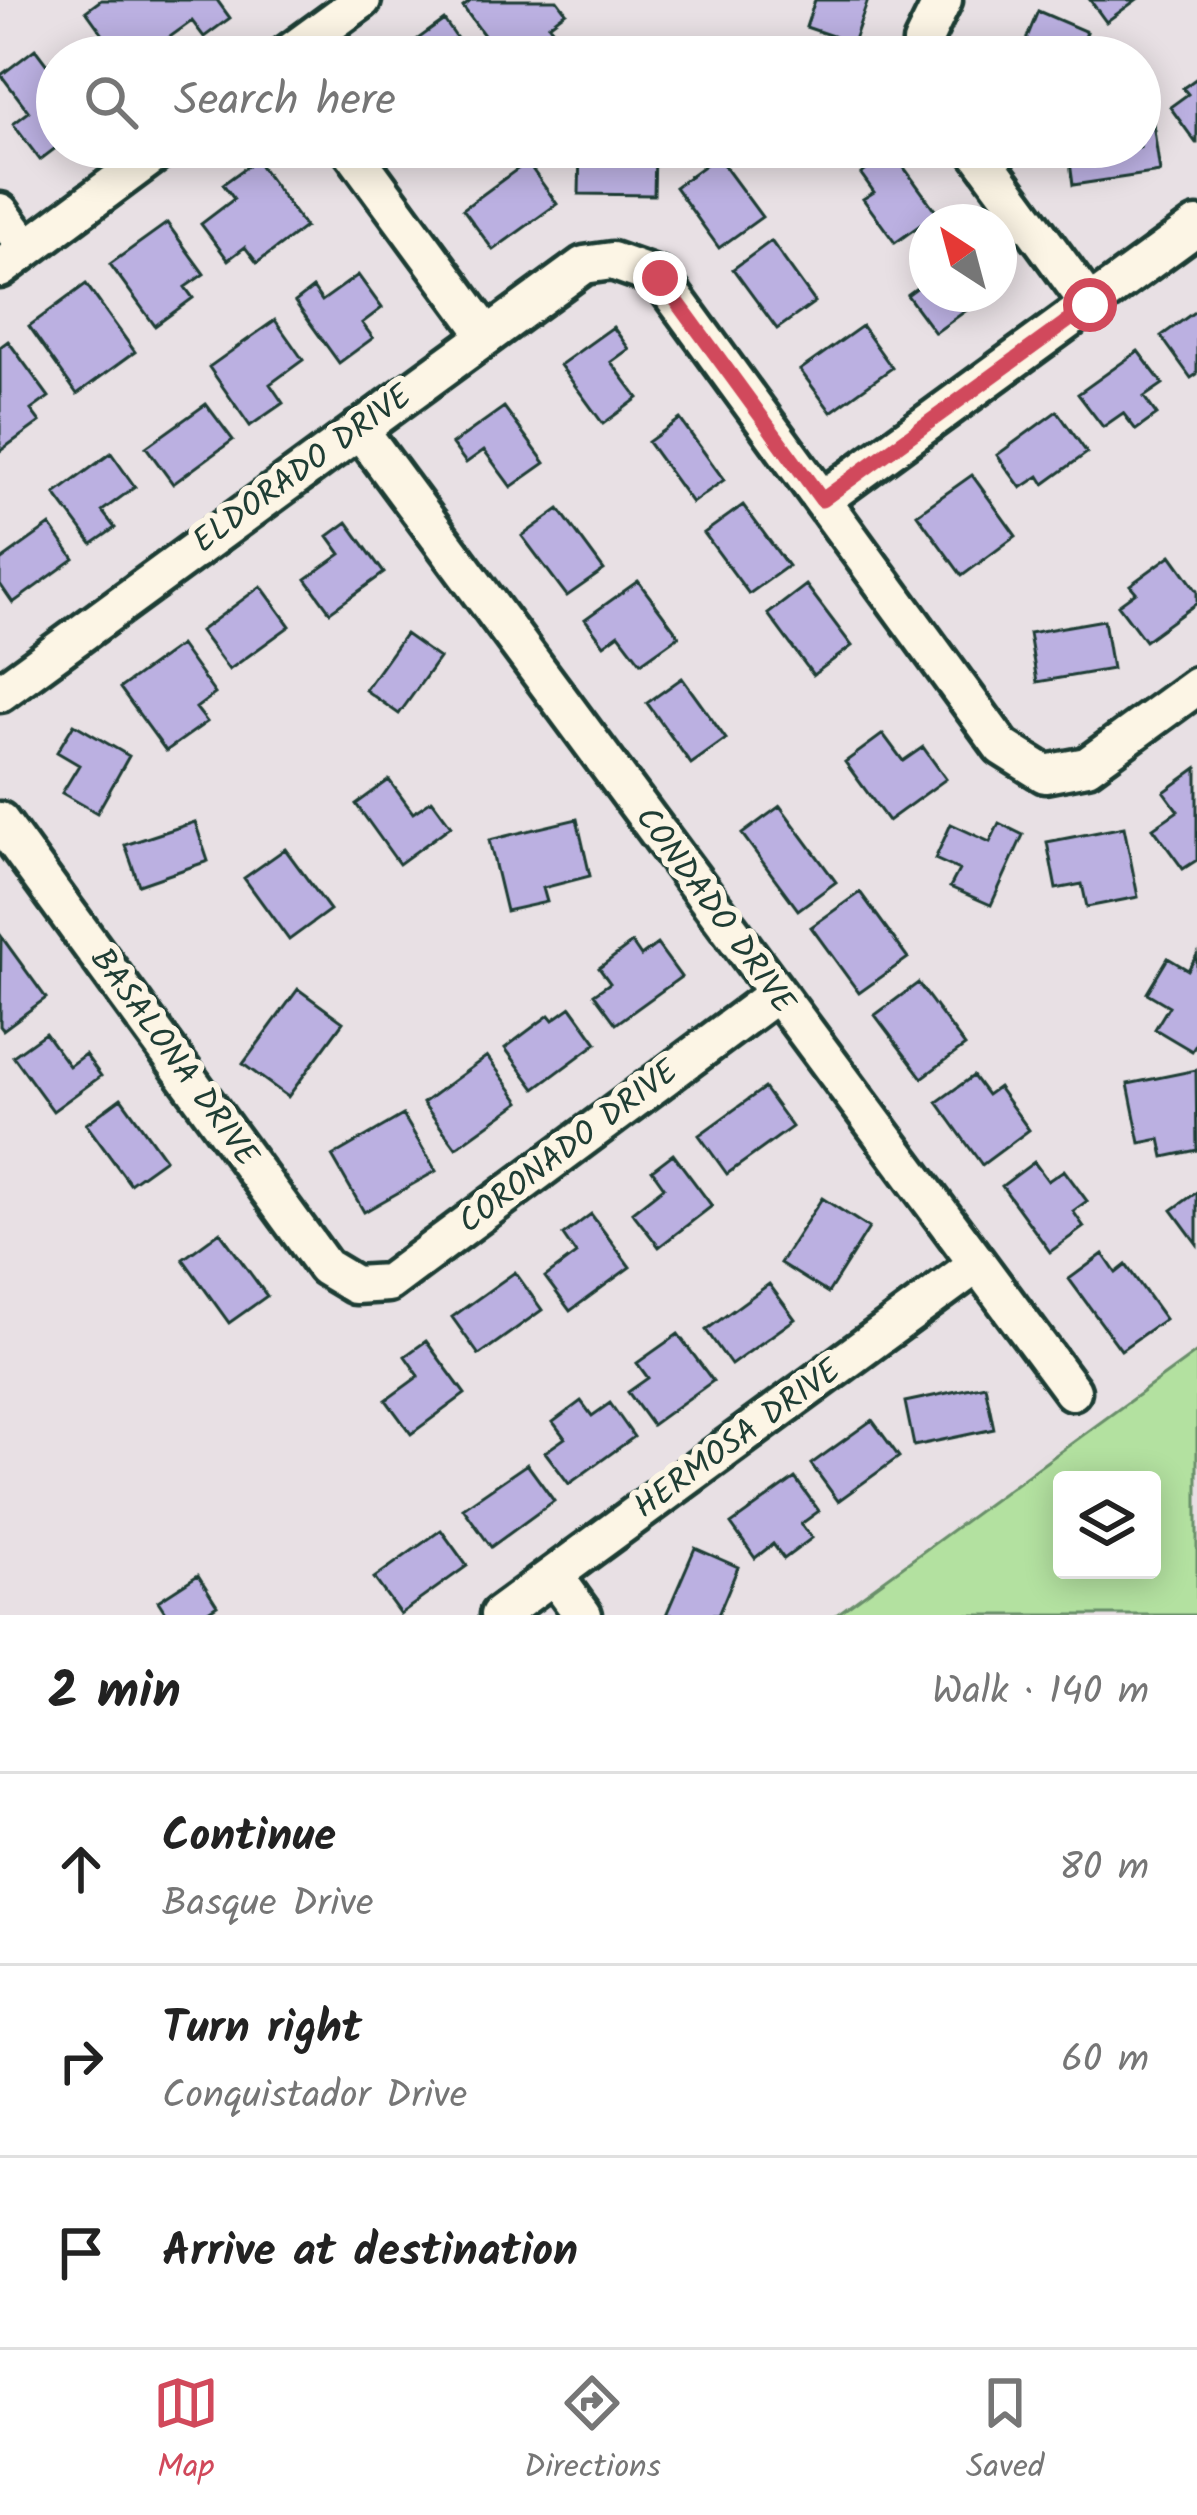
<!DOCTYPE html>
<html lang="en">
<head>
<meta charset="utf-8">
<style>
  :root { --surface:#fff; --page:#f6f6f6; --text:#222; --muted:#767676; --line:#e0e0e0; --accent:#d1495b }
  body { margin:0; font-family:Kalam,sans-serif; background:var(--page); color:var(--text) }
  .controls { position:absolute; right:36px; bottom:36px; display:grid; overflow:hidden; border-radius:12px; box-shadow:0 6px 30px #0003 }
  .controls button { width:108px; height:108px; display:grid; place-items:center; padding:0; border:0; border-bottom:3px solid var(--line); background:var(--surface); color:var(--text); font:60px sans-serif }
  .compass { position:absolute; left:909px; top:204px; width:108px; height:108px; border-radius:50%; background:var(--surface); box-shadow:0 6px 30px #0003; rotate:324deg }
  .stop { position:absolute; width:36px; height:36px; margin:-27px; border:9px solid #d1495b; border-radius:50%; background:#fff }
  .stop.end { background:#d1495b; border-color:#fff; box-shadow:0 3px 12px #0008 }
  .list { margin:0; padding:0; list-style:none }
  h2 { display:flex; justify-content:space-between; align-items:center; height:156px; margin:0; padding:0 48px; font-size:51px }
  h2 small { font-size:39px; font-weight:400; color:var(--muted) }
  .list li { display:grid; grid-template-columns:78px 1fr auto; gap:36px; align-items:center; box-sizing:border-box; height:192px; padding:0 48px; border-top:3px solid var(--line) }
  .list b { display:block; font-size:45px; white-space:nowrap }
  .list p { margin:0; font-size:39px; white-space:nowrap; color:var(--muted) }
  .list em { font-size:39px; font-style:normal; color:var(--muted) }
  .icon { flex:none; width:66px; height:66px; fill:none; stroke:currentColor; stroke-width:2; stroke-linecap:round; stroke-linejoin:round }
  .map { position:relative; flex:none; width:1197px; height:1615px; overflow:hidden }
  .search { position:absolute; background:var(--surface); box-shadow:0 6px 30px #0003; left:36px; right:36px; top:36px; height:132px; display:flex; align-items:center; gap:30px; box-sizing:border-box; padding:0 42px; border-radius:66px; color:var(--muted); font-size:45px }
  .sheet { height:732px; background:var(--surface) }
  nav { display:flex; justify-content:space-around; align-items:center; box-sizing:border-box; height:168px; border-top:3px solid var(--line); background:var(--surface); font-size:33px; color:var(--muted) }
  nav a { display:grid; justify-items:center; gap:6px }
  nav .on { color:var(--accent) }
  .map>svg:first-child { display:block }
  .green { fill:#b3e1a0; stroke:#698f6a; stroke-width:3; fill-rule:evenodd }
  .building { fill:#bbb0e1; stroke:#1f3d34; stroke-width:3 }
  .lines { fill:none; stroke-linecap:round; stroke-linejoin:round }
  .minor-casing { stroke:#1f3d34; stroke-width:45 }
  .minor { stroke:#fcf5e5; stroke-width:36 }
  .route { stroke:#d1495b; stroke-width:15 }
  .labels { text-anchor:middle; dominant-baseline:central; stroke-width:12; stroke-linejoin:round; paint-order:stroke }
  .street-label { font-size:33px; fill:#1f3d34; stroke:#fcf5e5 }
</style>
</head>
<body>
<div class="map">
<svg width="1197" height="1615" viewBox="0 0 1197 1615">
  <rect width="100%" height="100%" fill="#e8e0e4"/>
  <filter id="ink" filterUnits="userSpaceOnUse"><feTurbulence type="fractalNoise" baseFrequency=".00833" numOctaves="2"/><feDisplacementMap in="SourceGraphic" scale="24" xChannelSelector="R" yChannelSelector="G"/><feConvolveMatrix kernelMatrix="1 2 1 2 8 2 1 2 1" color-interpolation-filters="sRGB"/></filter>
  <g filter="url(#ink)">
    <path class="green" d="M1197,1352v263h-361zM1062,1480h90v90h-90z"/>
    <path class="building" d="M101,0h116l13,18 -26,19 -12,-16 -50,36h-23l-33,-46z
      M472,0h85l9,12 -17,13 11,15 -23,17h-37l-37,-50z
      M815,0h53l-15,43 -47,-16z
      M1090,0h46l-30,22z
      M1038,11l49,21 -10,25h-58z
      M444,20l26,37h-77z
      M35,49l12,16 14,-11 3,3h-7v90l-17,13 -27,-36 16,-12 -28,-37z
      M1197,78v65h-1l-26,-36 18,-13 -5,-6z
      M1153,123l7,49 -87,13 -5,-38h72v-22z
      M580,147h50v5h25l-1,43 -75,-1z
      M892,151l45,62 -42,30 -32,-44 11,-7 -13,-18z
      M717,156l45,61 -43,31 -44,-61z
      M256,160l49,67 -48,36 -12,-16 -17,13 -27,-36 33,-25 -11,-15z
      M527,162l30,42 -64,46 -30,-41z
      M167,223l37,51 -19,13 8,11 -38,28 -45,-62z
      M771,241l44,61 -38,27 -44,-60z
      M927,274v20h62l-54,39 -28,-38 15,-11 -3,-4z
      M358,275l24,33 -20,15 11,15 -34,25 -44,-61 18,-14 9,13z
      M86,284l49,68 -58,42 -48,-68z
      M1197,310v64l-6,4 -30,-42z
      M275,320l28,40 -33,24 13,19 -33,23 -41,-59z
      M862,326l30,42 -61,44 -31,-42z
      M613,327l16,22 -18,13 27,36 -35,26 -43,-59z
      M8,341l41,56 -18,13 9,12 -40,29v-104z
      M1138,351l25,33 -19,13 13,18 -21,15 -13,-17 -20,14 -25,-33z
      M206,404l27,36 -60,44 -27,-37z
      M504,407l41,56 -34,24 -27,-37 -18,13 -14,-19z
      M1057,411l30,42 -43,31 -5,-8 -18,12 -24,-33z
      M680,419l44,61 -32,23 -44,-61z
      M111,453l24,34 -33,24 13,17 -23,16 -37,-50z
      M972,475l44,61 -54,40 -45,-62z
      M743,505l45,61 -39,28 -45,-61z
      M559,509l45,61 -37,26 -45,-60z
      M347,522l37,51 -54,39 -24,-33 35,-25 -13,-18z
      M50,525l24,34 -61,44 -13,-19v-23z
      M1171,555l26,36v12l-52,38 -27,-36 18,-13 -6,-7z
      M638,581l41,55 -38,27 -22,-29 -15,11 -19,-26z
      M806,585l46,61 -39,29 -45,-61z
      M261,586l29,40 -61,44 -29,-39z
      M1104,620l8,49 -75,13 -8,-49z
      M405,634l34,24 -40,56 -34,-24z
      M180,645l35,49 -19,14 11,14 -41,29 -46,-63z
      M682,678l44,61 -35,25 -44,-61z
      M74,724l55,32 -32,57 -35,-20 17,-28 -22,-13z
      M883,734l20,27 20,-14 23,32 -58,42 -43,-59z
      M1197,768v92l-14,9 -30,-41 25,-17 -14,-19z
      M389,780l24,33 19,-13 19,26 -52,38 -43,-60z
      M780,806l56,76 -38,28 -56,-76z
      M577,819l13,57 -47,12 4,14 -41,9 -17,-71z
      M195,822l13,39 -69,24 -14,-40z
      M999,823l24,12 -32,70 -41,-18 9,-17 -24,-11 16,-35 39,18z
      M1124,827l14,70 -51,10 -5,-23 -26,5 -9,-47z
      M285,849l45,61 -41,30 -45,-62z
      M860,892l48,66 -49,35 -48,-66z
      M1,936l45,62 -43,32 -3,-4z
      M632,943l9,13 16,-12 24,33 -65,47 -22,-30 16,-11 -11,-15z
      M1197,955v88l-5,8 -37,-22 14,-23 -22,-13 21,-35 20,12z
      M918,983l47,63 -43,32 -47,-63z
      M298,989l45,33 -55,75 -45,-33z
      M571,1007l26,36 -62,46 -30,-41 44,-33 4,5z
      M45,1033l24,33 16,-12 16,22 -48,35 -40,-55z
      M487,1056l33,46 -64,46 -33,-45z
      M1196,1070l1,80 -33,7 -4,-18 -20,4 -12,-59z
      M973,1076l14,19 11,-8 31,43 -47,35 -45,-63z
      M764,1088l28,39 -65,47 -28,-39z
      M121,1098l44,61 -35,25 -44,-60z
      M403,1115l33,56 -72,41 -32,-56z
      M673,1154l39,52 -53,41 -27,-35 32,-25 -12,-17z
      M1034,1162l14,19 16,-11 23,31 -14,10 11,16 -34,25 -48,-66z
      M1197,1192v52l-25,-34z
      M822,1198l47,30 -41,65 -48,-30z
      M591,1214l39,53 -60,44 -25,-34 31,-23 -13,-19z
      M220,1232l47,64 -38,27 -46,-64z
      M1103,1254l13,19 10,-8 39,54 -44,31 -52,-71z
      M515,1272l27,38 -63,45 -27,-38z
      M769,1284l26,35 -64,46 -25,-35z
      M678,1334l35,47 -61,44 -24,-33 20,-14 -11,-15z
      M426,1341l39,53 -54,40 -25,-34 33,-24 -14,-20z
      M985,1385l9,44 -80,17 -9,-44z
      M581,1401l11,15 18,-13 24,34 -65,47 -24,-32 20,-14 -12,-16z
      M872,1420l27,37 -61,44 -27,-37z
      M527,1464l27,37 -63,46 -28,-39z
      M795,1478l24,33 -18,13 11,14 -28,21 -11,-15 -18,14 -24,-34z
      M441,1530l26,36 -67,48 -26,-36z
      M695,1548l43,19 -20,48h-52z
      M198,1575l19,30 -15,10h-35l-9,-14z"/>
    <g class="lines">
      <g class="minor-casing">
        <path id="minor" d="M284,57l78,-57
          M926,57l-4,-14 21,-43
          M349,147l138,188
          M974,147l116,158
          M0,212l27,37
          M0,269l164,-122
          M359,429l713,962
          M822,500l375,-274
          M0,693l584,-428 28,-4 48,17 342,469 43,27 42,-8 110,-80
          M0,821l325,446 30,18 33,-2 388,-289
          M554,1575l29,40
          M499,1615l477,-350"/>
      </g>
      <use href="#minor" class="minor"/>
    </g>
  </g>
  <g class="lines" filter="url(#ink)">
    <path class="route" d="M660,278l162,222 268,-195"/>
  </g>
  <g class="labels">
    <g class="street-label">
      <text transform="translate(303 470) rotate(-36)">ELDORADO DRIVE</text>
      <text transform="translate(714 911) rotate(54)">CONDADO DRIVE</text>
      <text transform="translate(173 1058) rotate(54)">BASALONA DRIVE</text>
      <text transform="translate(569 1148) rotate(-37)">CORONADO DRIVE</text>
      <text transform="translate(738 1440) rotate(-36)">HERMOSA DRIVE</text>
    </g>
  </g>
</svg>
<div class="controls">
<button><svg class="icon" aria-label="layers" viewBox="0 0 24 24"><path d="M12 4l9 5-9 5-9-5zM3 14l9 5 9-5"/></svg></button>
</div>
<svg class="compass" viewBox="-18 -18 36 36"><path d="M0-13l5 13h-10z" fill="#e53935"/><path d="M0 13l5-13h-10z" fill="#767676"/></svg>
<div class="stop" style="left:1090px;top:305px"></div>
<div class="stop end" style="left:660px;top:278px"></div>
<div class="search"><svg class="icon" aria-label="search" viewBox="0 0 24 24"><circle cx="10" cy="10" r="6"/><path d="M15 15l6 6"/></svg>Search here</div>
</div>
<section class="sheet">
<h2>2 min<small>Walk · 140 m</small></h2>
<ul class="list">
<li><svg class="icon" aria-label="ahead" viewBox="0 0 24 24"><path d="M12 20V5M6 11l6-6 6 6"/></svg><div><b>Continue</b><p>Basque Drive</p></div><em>80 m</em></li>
<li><svg class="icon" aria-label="right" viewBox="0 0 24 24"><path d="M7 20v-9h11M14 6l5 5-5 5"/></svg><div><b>Turn right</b><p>Conquistador Drive</p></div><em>60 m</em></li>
<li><svg class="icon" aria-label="arrive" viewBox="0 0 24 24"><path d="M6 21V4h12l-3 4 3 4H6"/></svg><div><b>Arrive at destination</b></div></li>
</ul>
</section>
<nav>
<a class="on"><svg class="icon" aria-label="map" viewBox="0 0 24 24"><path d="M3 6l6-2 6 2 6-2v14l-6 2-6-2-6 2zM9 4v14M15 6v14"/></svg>Map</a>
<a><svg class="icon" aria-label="directions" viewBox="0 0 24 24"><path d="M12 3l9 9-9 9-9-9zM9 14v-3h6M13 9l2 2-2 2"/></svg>Directions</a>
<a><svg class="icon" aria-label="saved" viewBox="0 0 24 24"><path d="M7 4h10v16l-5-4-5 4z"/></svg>Saved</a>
</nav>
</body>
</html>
